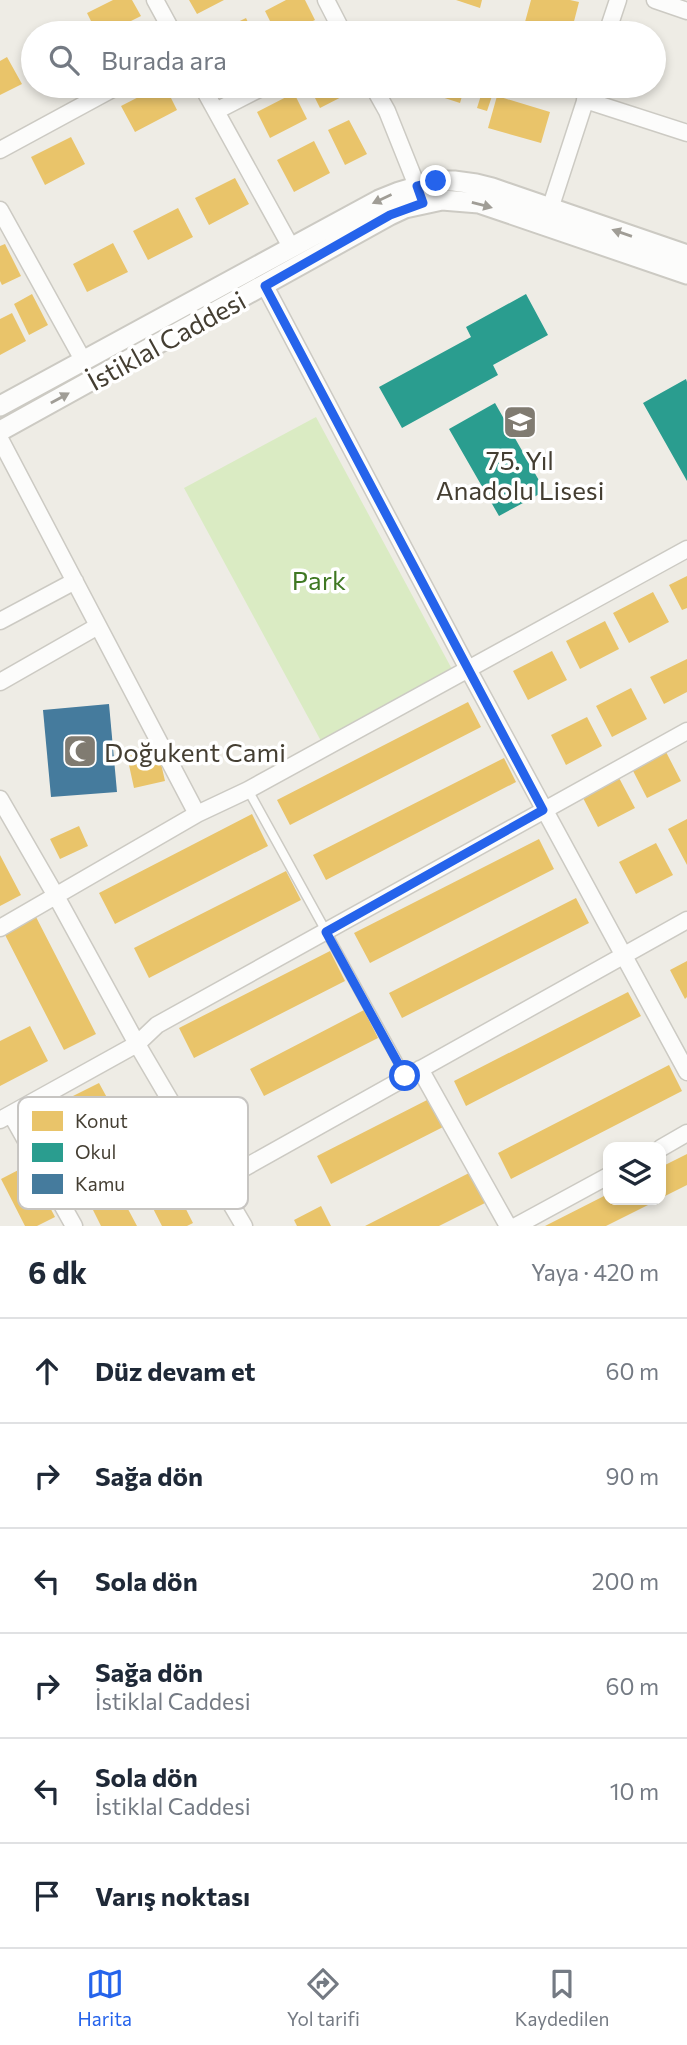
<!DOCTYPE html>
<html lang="tr">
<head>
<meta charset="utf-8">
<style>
  :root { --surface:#fff; --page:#f6f6f7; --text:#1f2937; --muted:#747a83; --line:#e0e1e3; --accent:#2563eb }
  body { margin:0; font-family:Commissioner,sans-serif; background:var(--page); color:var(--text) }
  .controls { position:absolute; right:21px; bottom:21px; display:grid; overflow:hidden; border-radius:14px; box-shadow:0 4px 10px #0003 }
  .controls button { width:63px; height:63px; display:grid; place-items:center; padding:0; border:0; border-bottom:2px solid var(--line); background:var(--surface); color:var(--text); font:35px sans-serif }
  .stop { position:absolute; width:21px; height:21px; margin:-16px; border:5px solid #2563eb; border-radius:50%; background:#fff }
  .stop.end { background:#2563eb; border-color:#fff; box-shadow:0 2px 7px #0008 }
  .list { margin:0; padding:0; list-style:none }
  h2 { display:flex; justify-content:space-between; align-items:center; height:91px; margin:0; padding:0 28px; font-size:30px }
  h2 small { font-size:23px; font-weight:400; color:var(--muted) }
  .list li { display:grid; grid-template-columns:46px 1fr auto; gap:21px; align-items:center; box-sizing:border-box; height:105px; padding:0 28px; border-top:2px solid var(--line) }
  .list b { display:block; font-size:26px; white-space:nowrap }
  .list p { margin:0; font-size:23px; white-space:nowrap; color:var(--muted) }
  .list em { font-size:23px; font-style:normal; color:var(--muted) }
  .icon { flex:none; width:38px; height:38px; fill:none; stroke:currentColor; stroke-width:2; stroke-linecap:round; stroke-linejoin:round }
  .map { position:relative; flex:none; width:687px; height:1226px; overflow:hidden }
  .search { position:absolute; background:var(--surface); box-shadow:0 4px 10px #0003; left:21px; right:21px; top:21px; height:77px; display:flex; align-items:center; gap:18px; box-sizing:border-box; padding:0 24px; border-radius:38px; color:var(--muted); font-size:26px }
  .sheet { height:721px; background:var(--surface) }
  nav { display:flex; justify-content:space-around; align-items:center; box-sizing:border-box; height:98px; border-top:2px solid var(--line); background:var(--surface); font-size:19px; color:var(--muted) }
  nav a { display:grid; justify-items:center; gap:4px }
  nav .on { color:var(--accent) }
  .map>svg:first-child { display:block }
  .green { fill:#daebc3 }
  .homes { fill:#e9c46a }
  .schools { fill:#2a9d8f }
  .public { fill:#457b9d }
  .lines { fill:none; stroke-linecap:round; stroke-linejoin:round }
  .service-casing { stroke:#cccac3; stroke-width:11 }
  .minor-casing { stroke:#cccac3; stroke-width:19 }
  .tertiary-casing { stroke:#cccac3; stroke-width:23 }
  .service { stroke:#fcfcfb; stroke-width:8 }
  .minor { stroke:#fcfcfb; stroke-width:16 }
  .tertiary { stroke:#fcfcfb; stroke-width:19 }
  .oneway { fill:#a09d96 }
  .route { stroke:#2563eb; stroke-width:9 }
  .labels { text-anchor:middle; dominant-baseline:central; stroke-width:7; stroke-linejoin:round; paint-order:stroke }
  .street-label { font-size:26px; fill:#443e32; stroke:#fff }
  .poi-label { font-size:26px; fill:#443e32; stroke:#fff }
  .park-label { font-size:26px; fill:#3f7823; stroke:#fff }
  .key { fill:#fff; stroke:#c7c5c2; stroke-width:2 }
  .key-label { font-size:19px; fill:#443e32 }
</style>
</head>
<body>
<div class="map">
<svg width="687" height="1226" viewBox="0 0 687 1226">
  <rect width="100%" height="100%" fill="#eeece5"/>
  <path class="green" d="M316,417l137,254 -132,70 -137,-253z"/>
  <path class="homes" d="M113,0h19l9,16 -34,17h-10l-10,-20z
    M189,0h35l-27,14z
    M286,0h19l10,20 -27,13h-12l-11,-22z
    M456,0h26l-2,8z
    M531,0h39l9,2 -8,31 -46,-11z
    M246,18l7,15h-38z
    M72,24l5,9h-24z
    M33,43v17l-7,-13z
    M7,57l15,27 -22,11v-34z
    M160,86h5l12,24 -42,22 -14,-26z
    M309,86h47l1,3 -37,19z
    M418,86h47l-5,17 -43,-14z
    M482,92l10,4 -5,15 -10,-3z
    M294,93l13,26 -37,19 -13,-26z
    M497,96l53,16 -9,31 -53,-15z
    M349,120l18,34 -22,11 -17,-35z
    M71,137l14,27 -40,21 -14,-28z
    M314,141l16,32 -36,19 -17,-32z
    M235,178l14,26 -40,21 -14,-27z
    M178,208l15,29 -45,23 -15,-29z
    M113,243l15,29 -41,20 -14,-28z
    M5,244l16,32 -19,9 -2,-4v-35z
    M32,294l16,31 -19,10 -15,-31z
    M12,313l14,28 -26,14v-36z
    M687,576v32l-5,2 -13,-25z
    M653,592l16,30 -40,21 -16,-30z
    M605,621l14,28 -39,20 -14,-28z
    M552,651l15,29 -39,20 -15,-29z
    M687,659v33l-23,12 -14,-27z
    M631,688l16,31 -35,18 -16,-31z
    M468,702l13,25 -191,98 -13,-25z
    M587,717l15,29 -36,19 -15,-30z
    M158,750l7,31 -31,7 -7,-32z
    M665,750l16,31 -34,17 -16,-31z
    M504,758l12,24 -190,98 -13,-25z
    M618,776l17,32 -37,19 -17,-33z
    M252,814l16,32 -153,78 -16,-31z
    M687,819v46l-19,-36z
    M79,826l9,20 -28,13 -10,-20z
    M539,839l15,30 -184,94 -16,-30z
    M656,843l17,32 -37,19 -17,-32z
    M0,855l21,40 -21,11z
    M286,871l15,29 -152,78 -15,-30z
    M576,898l13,25 -187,95 -13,-25z
    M35,915l61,119 -32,16 -61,-119z
    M330,951l15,30 -151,77 -15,-30z
    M687,961v36l-2,2 -15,-29z
    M628,992l13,24 -175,90 -12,-25z
    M364,1010l14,28 -114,58 -14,-27z
    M30,1026l18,35 -48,25v-45z
    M669,1065l13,26 -171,88 -13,-26z
    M99,1083l12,22 -48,25 -12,-23z
    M431,1098l14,28 -114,58 -14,-28z
    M687,1154v31l-26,13v-31z
    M28,1165l27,52 -18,9h-12l-24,-47z
    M165,1168l28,55 -6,3h-25l-23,-45z
    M471,1172l16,30 -48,24h-74z
    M608,1194v6h50l-52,26h-61z
    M121,1196l16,30h-36l-8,-16z
    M321,1206l10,20h-34l-3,-6z"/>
  <path class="schools" d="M526,294l22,41 -55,30 5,10 -96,53 -23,-41 92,-50 -5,-10z
    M686,379l1,3v99l-44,-78z
    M495,403l50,88 -46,25 -50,-87z"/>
  <path class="public" d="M109,704l8,88 -66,5 -8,-87z"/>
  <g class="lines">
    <g class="service-casing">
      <path id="service" d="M248,790l158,286"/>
    </g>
    <g class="minor-casing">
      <path id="minor" d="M155,0l18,33
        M326,0l17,33
        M655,0l32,11
        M607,33l11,-33
        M202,86l89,161
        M373,86l14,25 34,85
        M585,100l102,33
        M216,111l49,-25
        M0,150l118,-64
        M550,209l40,-123
        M0,210l83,150
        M265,286l203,383 219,403
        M0,439l197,375
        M0,621l75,-40
        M0,682l98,-56
        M0,799l56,97 81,148 107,182
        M0,928l197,-114 51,-24 439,-241
        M420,1069l88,157
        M11,1114l63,112
        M0,1120l137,-76 20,-19 530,-294
        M661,1148l26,-15
        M219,1182l468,-262
        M516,1226l92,-50"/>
    </g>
    <g class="tertiary-casing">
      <path id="tertiary" d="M0,406l379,-206 20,-8 37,-11h18l22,3 16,4 195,67
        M0,431l390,-216 15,-7 37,-8 37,3 208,71"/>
    </g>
    <use href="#service" class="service"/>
    <use href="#minor" class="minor"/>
    <use href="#tertiary" class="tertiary"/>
  </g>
  <defs><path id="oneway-solid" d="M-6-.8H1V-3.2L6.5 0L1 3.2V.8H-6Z" transform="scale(1.75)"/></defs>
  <g class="oneway">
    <use href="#oneway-solid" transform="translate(382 199) rotate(155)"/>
    <use href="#oneway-solid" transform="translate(482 205) rotate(15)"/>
    <use href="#oneway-solid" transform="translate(622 233) rotate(-161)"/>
    <use href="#oneway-solid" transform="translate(60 398) rotate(-29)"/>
  </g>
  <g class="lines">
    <path class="route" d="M405,1076l-79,-144 217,-122 -278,-524 125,-71 33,-12 -6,-17 19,-5"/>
  </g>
  <defs>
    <g id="school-square" transform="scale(1.75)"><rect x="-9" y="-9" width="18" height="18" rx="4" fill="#807b71" stroke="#fff"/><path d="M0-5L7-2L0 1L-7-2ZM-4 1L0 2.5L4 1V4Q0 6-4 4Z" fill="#fff"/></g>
    <g id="mosque-square" transform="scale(1.75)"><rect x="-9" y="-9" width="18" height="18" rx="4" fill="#807b71" stroke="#fff"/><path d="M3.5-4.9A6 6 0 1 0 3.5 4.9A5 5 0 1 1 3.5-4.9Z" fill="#fff"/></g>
  </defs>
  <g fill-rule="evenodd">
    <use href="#school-square" x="520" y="422"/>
    <use href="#mosque-square" x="80" y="751"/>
  </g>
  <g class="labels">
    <g class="street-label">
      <text transform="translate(166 340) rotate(-29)">İstiklal Caddesi</text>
    </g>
    <g class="poi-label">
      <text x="520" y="459">75. Yıl<tspan x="520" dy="30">Anadolu Lisesi</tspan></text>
      <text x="104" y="751" text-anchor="start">Doğukent Cami</text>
    </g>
    <g class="park-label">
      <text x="319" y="579">Park</text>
    </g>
  </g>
  <rect x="18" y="1097" width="230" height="112" rx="10" class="key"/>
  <rect x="32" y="1111" width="31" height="20" fill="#e9c46a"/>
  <rect x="32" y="1143" width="31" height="19" fill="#2a9d8f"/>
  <rect x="32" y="1174" width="31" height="20" fill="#457b9d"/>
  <g class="key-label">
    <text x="75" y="1128">Konut</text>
    <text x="75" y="1159">Okul</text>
    <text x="75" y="1191">Kamu</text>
  </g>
</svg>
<div class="controls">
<button><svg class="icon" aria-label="layers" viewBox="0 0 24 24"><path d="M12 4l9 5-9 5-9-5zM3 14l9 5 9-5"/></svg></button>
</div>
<div class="stop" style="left:405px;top:1076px"></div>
<div class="stop end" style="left:436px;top:181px"></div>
<div class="search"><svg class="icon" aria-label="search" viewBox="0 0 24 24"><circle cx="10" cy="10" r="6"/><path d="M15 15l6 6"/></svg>Burada ara</div>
</div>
<section class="sheet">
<h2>6 dk<small>Yaya · 420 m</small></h2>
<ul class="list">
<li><svg class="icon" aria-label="ahead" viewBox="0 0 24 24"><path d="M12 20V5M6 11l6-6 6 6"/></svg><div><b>Düz devam et</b></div><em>60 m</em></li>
<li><svg class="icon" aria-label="right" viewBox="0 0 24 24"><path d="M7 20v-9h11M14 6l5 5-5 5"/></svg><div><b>Sağa dön</b></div><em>90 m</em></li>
<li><svg class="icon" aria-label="left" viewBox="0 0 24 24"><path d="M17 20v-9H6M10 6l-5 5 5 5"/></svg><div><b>Sola dön</b></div><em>200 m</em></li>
<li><svg class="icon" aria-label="right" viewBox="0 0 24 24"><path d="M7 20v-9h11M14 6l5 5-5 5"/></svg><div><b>Sağa dön</b><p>İstiklal Caddesi</p></div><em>60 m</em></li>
<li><svg class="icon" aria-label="left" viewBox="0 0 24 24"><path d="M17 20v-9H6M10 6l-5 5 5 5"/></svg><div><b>Sola dön</b><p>İstiklal Caddesi</p></div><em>10 m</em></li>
<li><svg class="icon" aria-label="arrive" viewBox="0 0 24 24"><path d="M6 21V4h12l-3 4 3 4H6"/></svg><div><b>Varış noktası</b></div></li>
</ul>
</section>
<nav>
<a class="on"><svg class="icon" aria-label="map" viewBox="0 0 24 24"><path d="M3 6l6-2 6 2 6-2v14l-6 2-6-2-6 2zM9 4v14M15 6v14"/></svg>Harita</a>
<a><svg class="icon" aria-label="directions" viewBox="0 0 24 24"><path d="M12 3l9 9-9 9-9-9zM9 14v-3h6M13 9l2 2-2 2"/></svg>Yol tarifi</a>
<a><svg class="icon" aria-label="saved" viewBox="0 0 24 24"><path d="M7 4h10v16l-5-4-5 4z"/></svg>Kaydedilen</a>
</nav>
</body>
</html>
